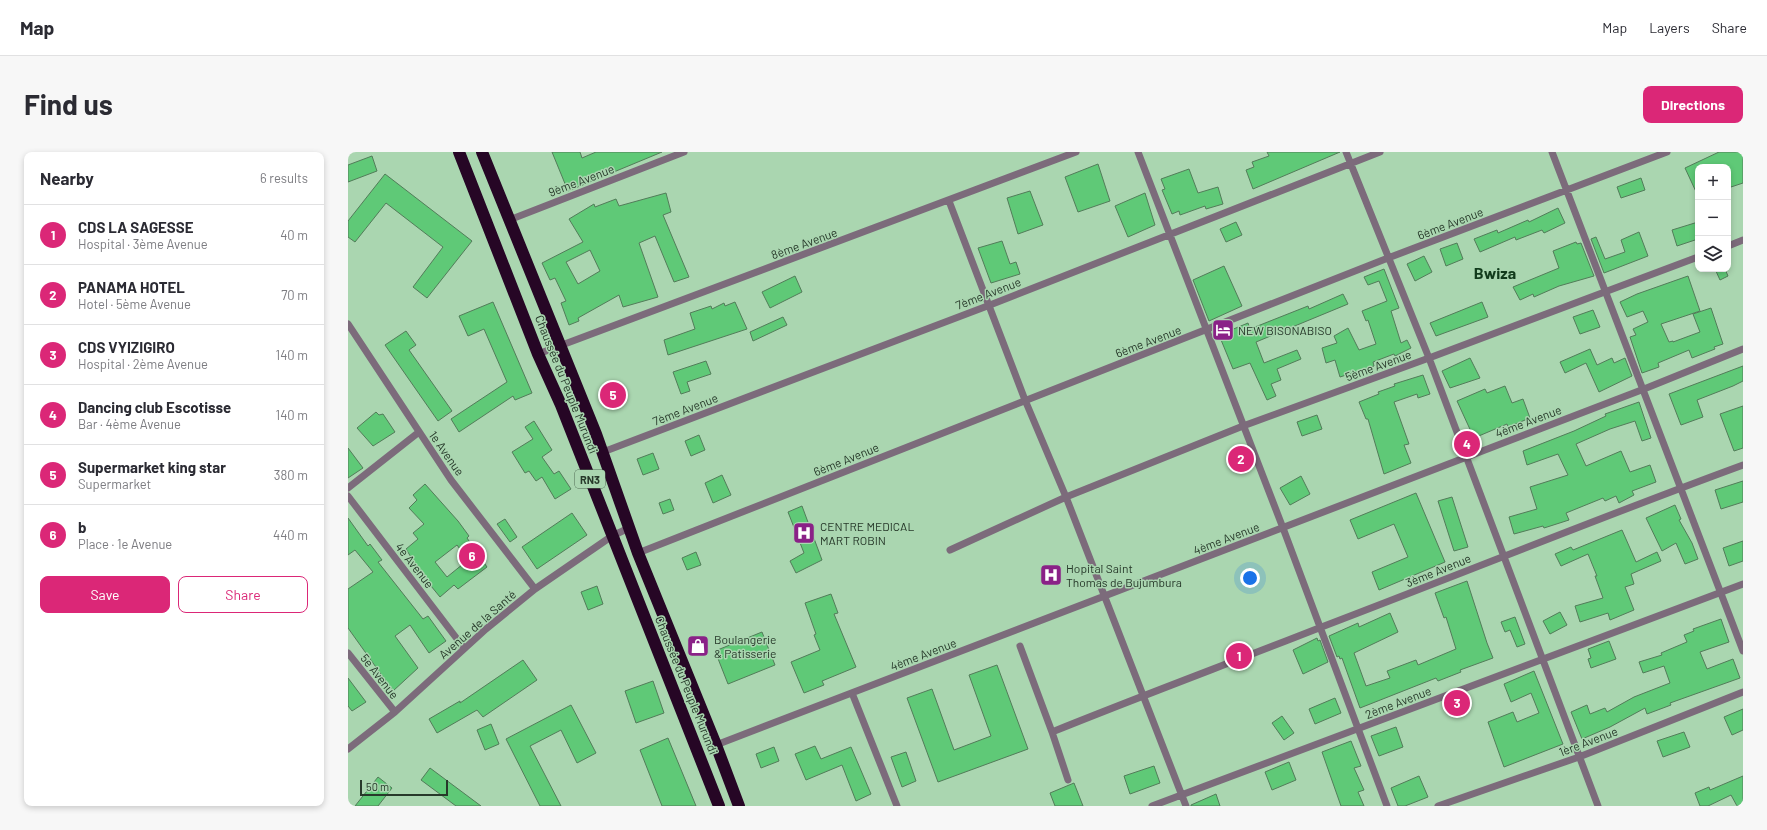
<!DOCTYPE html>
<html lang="en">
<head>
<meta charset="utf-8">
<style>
  :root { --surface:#fff; --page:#f7f7f7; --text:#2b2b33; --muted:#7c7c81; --line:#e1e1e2; --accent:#db2777 }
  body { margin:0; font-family:Barlow,sans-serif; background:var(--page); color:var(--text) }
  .controls { position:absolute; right:12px; top:12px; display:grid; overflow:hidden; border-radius:8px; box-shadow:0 2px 6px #0003 }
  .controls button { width:36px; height:36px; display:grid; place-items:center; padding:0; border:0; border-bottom:1px solid var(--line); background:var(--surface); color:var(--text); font:20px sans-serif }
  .scale { position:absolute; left:12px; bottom:10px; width:88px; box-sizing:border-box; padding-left:4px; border:2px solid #27392a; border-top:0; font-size:11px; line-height:14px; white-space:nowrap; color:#27392a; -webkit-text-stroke:3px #aad6b0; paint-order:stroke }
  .you { position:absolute; left:902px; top:426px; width:14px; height:14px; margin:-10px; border:3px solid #fff; border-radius:50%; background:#1a73e8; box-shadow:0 0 0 6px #1a73e833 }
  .badge { display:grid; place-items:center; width:26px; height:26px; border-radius:50%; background:var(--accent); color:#fff; font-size:13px; font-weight:700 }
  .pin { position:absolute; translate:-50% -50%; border:2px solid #fff; box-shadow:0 1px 4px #0006 }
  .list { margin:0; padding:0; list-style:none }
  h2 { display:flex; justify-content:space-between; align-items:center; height:52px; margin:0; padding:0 16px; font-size:17px }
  h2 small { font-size:13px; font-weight:400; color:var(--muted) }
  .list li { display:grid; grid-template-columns:26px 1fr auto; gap:12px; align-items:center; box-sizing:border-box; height:60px; padding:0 16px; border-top:1px solid var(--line) }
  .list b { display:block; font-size:15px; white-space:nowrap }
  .list p { margin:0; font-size:13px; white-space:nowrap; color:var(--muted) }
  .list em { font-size:13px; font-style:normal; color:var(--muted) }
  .actions { display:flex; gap:8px; padding:12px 16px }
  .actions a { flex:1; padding:9px 0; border:1px solid var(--accent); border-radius:8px; text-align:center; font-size:14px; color:var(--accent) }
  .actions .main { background:var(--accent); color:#fff }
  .icon { flex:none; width:22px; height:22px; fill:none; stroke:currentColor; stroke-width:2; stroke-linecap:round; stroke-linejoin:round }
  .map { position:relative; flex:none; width:1395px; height:654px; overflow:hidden; border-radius:8px }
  header { display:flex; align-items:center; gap:24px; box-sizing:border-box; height:56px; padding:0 20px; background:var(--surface); border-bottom:1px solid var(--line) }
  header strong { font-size:19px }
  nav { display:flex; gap:22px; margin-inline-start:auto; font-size:14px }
  .intro { display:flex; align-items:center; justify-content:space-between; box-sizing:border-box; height:96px; padding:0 24px }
  h1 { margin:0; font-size:28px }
  .button { padding:10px 18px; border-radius:8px; background:var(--accent); color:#fff; font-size:14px; font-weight:700 }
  main { display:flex; gap:24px; padding:0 24px }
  aside { flex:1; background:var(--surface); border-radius:8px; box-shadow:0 2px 6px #0003 }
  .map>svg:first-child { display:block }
  .building { fill:#5fc977; stroke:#527c59; fill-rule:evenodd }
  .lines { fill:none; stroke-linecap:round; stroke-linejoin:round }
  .minor { stroke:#7c6b7b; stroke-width:7 }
  .highway { stroke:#260625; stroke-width:12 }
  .labels { text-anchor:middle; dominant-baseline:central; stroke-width:3; stroke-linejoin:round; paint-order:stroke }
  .shield { fill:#aad6b0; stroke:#4e6852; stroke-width:1 }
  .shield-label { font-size:11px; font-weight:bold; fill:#27392a }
  .street-label { font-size:12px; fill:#27392a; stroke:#aad6b0 }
  .poi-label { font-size:12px; fill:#27392a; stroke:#aad6b0; text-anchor:start }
  .district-label { font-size:16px; font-weight:bold; fill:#123b1c; stroke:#aad6b0 }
</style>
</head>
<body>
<header>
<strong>Map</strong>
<nav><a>Map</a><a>Layers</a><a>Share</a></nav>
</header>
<div class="intro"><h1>Find us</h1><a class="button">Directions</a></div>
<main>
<aside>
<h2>Nearby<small>6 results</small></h2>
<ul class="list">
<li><span class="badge">1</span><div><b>CDS LA SAGESSE</b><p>Hospital · 3ème Avenue</p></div><em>40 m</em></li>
<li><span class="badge">2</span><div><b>PANAMA HOTEL</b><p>Hotel · 5ème Avenue</p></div><em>70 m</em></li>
<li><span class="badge">3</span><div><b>CDS VYIZIGIRO</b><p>Hospital · 2ème Avenue</p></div><em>140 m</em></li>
<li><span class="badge">4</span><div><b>Dancing club Escotisse</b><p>Bar · 4ème Avenue</p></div><em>140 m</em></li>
<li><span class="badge">5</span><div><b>Supermarket king star</b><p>Supermarket</p></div><em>380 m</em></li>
<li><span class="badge">6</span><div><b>b</b><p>Place · 1e Avenue</p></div><em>440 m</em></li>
</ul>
<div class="actions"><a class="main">Save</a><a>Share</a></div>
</aside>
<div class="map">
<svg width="1395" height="654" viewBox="0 0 1395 654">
  <rect width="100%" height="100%" fill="#aad6b0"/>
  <path class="building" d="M204,0h28l2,6 14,-6h66l-94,39z
    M919,0h73l-87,37 -7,-19 8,-3 -2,-5 17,-6z
    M1371,0h24v31l-12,4 -3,-7v-13h-30v29l-13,-28z
    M24,4l5,15 -29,11v-17z
    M750,12l12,37 -32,11 -13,-35z
    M841,17l9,24 20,-6 5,17 -17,5 -1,-3 -25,9 -1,-4 -7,3 -10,-24 3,-1 -4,-10z
    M37,22l87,67 -45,57 -14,-11 30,-40 -57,-44 -31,39 -7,-5v-16z
    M1293,26l4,12 -24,8 -4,-11z
    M682,39l13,34 -25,9 -11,-36z
    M318,41l5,19 -8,3 26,62 -15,5 -19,-46 -16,7 19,54 -35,10 -4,-12 -41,23 1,3 -10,4 -8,-22 5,-2 -11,-23 -5,2 -8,-17 41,-21 -14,-23 25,-15 1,3 21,-8 3,7zM242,98l10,21 -22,13 -12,-22z
    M797,41l10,32 -27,12 -13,-31z
    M1210,56l7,15 -21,10 -2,-3 -26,10 -1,-3 -35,15 -6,-13 23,-9 1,3 30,-13 1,2z
    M888,70l6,13 -16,7 -6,-13z
    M1350,70v17l-21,7 -5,-16z
    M1291,80l9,24 -44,17 -13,-34 5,-2 9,22 20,-7 -4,-12z
    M654,89l8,23 6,-2 4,12 -29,9 -13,-35z
    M1228,90l1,2 4,-1 13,33 -35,10 -25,11 -1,-3 -13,6 -7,-13 46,-19 -6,-17z
    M1109,91l6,16 -17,7 -6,-17z
    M1076,104l8,16 -17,9 -8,-17z
    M876,114l18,40 -33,15 -16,-41z
    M1036,117l15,39 -8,3 10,32 6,-3 4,8 -16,8 -1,-2 -21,8 1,4 -34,11 -5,-17 -9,3 -4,-15 15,-5 -3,-7 14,-8 11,22 17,-6 -8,-24 -2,1 -4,-10 25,-10 -8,-20 -11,4 -4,-8z
    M1367,117h10l3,7 -8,4z
    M447,124l7,16 -32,16 -8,-16z
    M1340,124l12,35 -39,13 8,18 4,-1v1l27,-10 -7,-18 18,-6 12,36 -9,3 1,2 -23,9 -3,-8 -31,13 1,4 -17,6 -12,-36 6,-2 -3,-6 15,-7 -5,-11 -16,6 -7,-15 17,-8z
    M995,142l5,10 -92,38 8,21 33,-13 4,9 -24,10 4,11 -10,4 5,12 -9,4 -17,-37 -17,6 -14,-34 29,-12 2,6 58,-23 1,3z
    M145,150l39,91 -17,7 -2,-4 -54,36 -8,-13 56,-37 -23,-53 -16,7 -9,-20z
    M387,150l12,27 -79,26 -4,-15 31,-11 -5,-16 21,-7 1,3 12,-6 1,3z
    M1134,150l6,15 -52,19 -6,-13z
    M1245,158l7,17 -20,7 -7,-17z
    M435,165l4,8 -34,16 -3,-9z
    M58,179l10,14 -7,5 43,61 -14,10 -53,-76z
    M1242,197l7,16 15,-7 2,5 11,-5 7,18 -33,16 -13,-29 -21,10 -5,-11z
    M1122,206l10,20 -30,10 -8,-17z
    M358,209l5,13 -24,8 3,9 -9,3 -8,-22z
    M1395,214v15l-10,5 -36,14 6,17 -22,8 -12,-31z
    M1075,223l7,19 -12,4 -1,-4 -23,8 15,42 -5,1 7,18 -27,11 -16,-55h-2l-7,-17 20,-8 -1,-2 17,-6 -1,-2z
    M1157,234l7,17 11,-4 7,19 -22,9 -1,-3 -33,14 -17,-37 28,-12 2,4z
    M1291,250l12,36 -9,3 -7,-20 -25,8 -34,15 10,22 35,-15 9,21 20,-7 6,17 -24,9 2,4 -15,8 -3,-7 -11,5 -2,-3 -37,15 3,7 -25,8 -1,-2 -29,8 -5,-17 28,-8 -7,-22 38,-12 -10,-21 -31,11 -4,-14 51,-20 32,-15 -1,-2z
    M1395,254v42l-9,3 -14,-37z
    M28,260l3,3 4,-1 12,18 -22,14 -16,-18z
    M969,263l5,14 -20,7 -5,-14z
    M186,269l18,29 -10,7 12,17 5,-3 12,18 -16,10 -13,-22 -6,4 -7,-10 -4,2 -13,-21 21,-13 -8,-12z
    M351,283l6,15 -14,6 -6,-15z
    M0,296l15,20 -15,10z
    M305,301l6,16 -16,6 -6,-16z
    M374,323l9,20 -18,8 -8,-20z
    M953,324l9,18 -20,11 -10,-17z
    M1395,329v21l-22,7 -6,-19z
    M77,332l33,37 11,15 -2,2 20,29 -29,22 -4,-4 -14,12 -18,-22 -16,-26 12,-10 -5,-6 11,-9 -15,-16 8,-8 -4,-5zM109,393l11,15 -21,17 -12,-15z
    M1068,341l29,69 -66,28 -7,-18 36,-15 -14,-33 -36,15 -8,-19z
    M1104,345l16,50 -14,4 -16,-50z
    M322,347l4,11 -11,4 -4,-11z
    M1327,353l6,14 -2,1 13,23 6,16 -13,5 -9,-21 -14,8 -16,-33z
    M454,354l20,54 -26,13 -6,-12 14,-8 -16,-41z
    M224,361l15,22 -50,34 -15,-22z
    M0,366l20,28 2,-2 12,16 -4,2 45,57 5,-3 18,25 -17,12 -19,-28 -15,11 23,32 -25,23 -45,-63v-39l25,-17 -18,-22 -7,5z
    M157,367l12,18 -7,5 -13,-18z
    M1274,378l14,32 21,-10 4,9 -30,13 3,10 -9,3 9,23 -24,10 -2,-7 -28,9 -5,-16 28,-8 -8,-22h2l-9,-22 -27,12 -6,-12 16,-7 2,3z
    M1395,389v20l-14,5 -6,-18z
    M348,400l5,13 -14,5 -5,-12z
    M1119,429l20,62 6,15 -33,12 1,2 -23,9 -2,-3 -76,30 -18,-50 -2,1 -1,-3 -2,1 -8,-21 29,-13 1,4 31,-14 8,19 -44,21 12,33 24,-8 -3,-7 29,-11 2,5 38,-16 -10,-32 -2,1 -9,-25z
    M249,434l6,18 -15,6 -7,-18z
    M483,442l7,19 -4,1 22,53 -34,14 2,4 -20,8 -13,-31 29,-12 -6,-15 2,-1 -11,-31z
    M1212,460l7,13 -17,9 -7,-13z
    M1167,465l10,27 -8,3 -7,-17 -5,2 -4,-10z
    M1373,467l8,23 -29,10 7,17 26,-10 7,19 -70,25 1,2 -24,9 -2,-6 -35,19 -28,12 -11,-27 16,-7 3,9 15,-6 2,4 27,-15 36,-14 -6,-17 -21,7 -4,-11 23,-7 -1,-2 26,-11 -3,-7 10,-4 -1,-2z
    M414,480l13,33 -47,19 -13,-33z
    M969,486l1,3 2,-1 8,22 -25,12 -10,-24z
    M1261,489l7,18 -25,9 -3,-9 3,-1 -3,-9z
    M175,508l14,20 -54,37 -6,-7 -40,23 -8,-14 31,-18v2z
    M649,513l31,84 -90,33 -31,-84 25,-9 22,61 37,-14 -22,-61z
    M1186,519l29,73 -59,23 -16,-45 25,-10 4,10 22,-9 -8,-20 -20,9 -7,-18z
    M0,526l18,24 -14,9 -4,-5z
    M305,529l11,32 -28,10 -11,-32z
    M987,546l6,15 -26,11 -6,-15z
    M223,553l25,48 -19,10 -16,-33 -31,16 31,60h-21l-34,-67z
    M1395,557v21l-11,5 -8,-18z
    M934,564l12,17 -10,7 -12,-17z
    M143,572l8,20 -14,6 -8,-20z
    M1048,575l7,20 -24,9 -8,-20z
    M1336,580l6,15 -27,10 -6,-16z
    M320,586l28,68h-34l-22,-56z
    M1003,589l10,25 -7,2 10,22 -6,2 6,14h-23l-19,-54z
    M467,594l6,13 30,-12 20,47 -15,7 -14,-36 -36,15 -11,-26z
    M426,595l5,14 -18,7 -5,-14z
    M558,600l10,29 -14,6 -11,-30z
    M941,610l7,18 -24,10 -7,-18z
    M806,614l6,17 -30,11 -6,-18z
    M82,616l51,38h-25l-35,-26z
    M1071,624l9,21 -23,9h-7l-7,-18z
    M1395,624v30h-6l-6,-11 -23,11h-8l-5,-13 14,-6 1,3z
    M30,625l14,11 -14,18h-23z
    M726,631l9,23h-28l-5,-13z
    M868,642l4,12h-29v-1z"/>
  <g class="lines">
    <path class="minor" d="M790,0l145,376 104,278
      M998,0l83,206 169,448
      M1204,0l191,499
      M601,49l76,199 41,97 120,309
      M161,68l175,-68
      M1380,94l15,-6
      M0,172l103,156 84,109
      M190,202l538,-202
      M255,300l387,-147 390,-153
      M0,336l71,-56
      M0,344l116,152
      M602,398l116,-53 177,-71 186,-68 269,-101
      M290,401l750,-295 279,-106
      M672,494l32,86 16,48
      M0,501l47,59
      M504,541l45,113
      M704,580c89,-36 178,-69 267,-104 142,-54 282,-111 424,-163
      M368,593l928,-356 99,-40
      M0,597l47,-37 91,-83 49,-40 77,-53 17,-8
      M804,654l591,-222
      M1090,654l141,-49 164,-65"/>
    <path class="highway" d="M111,0l79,202 23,51 158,401
      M134,0l114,282 42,119 78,192 23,61"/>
  </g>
  <defs>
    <g id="hotel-square" transform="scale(1.15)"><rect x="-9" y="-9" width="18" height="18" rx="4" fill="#8a2187" stroke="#aad6b0"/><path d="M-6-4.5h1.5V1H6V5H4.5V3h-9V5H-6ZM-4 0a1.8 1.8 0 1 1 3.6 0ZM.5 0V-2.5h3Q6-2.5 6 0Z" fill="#fff"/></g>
    <g id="hospital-square" transform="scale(1.15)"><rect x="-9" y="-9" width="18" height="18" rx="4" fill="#8a2187" stroke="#aad6b0"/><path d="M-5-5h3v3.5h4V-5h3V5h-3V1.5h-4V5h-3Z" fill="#fff"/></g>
    <g id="shop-square" transform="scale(1.15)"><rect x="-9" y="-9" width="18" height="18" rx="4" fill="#8a2187" stroke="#aad6b0"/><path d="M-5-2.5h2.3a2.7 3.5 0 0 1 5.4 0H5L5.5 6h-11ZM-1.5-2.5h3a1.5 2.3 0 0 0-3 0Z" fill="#fff"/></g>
  </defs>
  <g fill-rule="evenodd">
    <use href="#hotel-square" x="875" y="178"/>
    <use href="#hospital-square" x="456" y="381"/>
    <use href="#hospital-square" x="703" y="423"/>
    <use href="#shop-square" x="350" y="494"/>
  </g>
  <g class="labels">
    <rect class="shield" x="227" y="318" width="30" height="18" rx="3"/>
    <g class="shield-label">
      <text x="242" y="327">RN3</text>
    </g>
    <g class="street-label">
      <text transform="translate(233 28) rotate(-21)">9ème Avenue</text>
      <text transform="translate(1102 71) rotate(-21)">6ème Avenue</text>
      <text transform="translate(456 91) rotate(-20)">8ème Avenue</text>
      <text transform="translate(640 141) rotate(-21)">7ème Avenue</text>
      <text transform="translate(800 189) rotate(-21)">6ème Avenue</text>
      <text transform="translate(1030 213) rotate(-20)">5ème Avenue</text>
      <text transform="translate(219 232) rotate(68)">Chaussée du Peuple Murundi</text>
      <text transform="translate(337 257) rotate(-21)">7ème Avenue</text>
      <text transform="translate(1180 269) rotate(-21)">4ème Avenue</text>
      <text transform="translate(99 301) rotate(55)">1e Avenue</text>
      <text transform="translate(498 307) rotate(-22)">6ème Avenue</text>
      <text transform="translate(878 386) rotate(-21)">4ème Avenue</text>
      <text transform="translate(67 413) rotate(52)">4e Avenue</text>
      <text transform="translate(1090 418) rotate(-22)">3ème Avenue</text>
      <text transform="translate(129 472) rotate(-41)">Avenue de la Santé</text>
      <text transform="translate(575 502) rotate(-21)">4ème Avenue</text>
      <text transform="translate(32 524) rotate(52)">5e Avenue</text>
      <text transform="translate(339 533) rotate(68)">Chaussée du Peuple Murundi</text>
      <text transform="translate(1050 550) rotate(-21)">2ème Avenue</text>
      <text transform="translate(1240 589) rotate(-21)">1ère Avenue</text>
    </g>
    <g class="poi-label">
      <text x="890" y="178">NEW BISONABISO</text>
      <text x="472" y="374">CENTRE MEDICAL<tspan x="472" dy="14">MART ROBIN</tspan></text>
      <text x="718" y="416">Hopital Saint<tspan x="718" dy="14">Thomas de Bujumbura</tspan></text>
      <text x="366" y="487">Boulangerie<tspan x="366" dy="14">&amp; Patisserie</tspan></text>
    </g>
    <g class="district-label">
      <text x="1147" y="120">Bwiza</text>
    </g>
  </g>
</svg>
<div class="controls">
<button>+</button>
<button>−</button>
<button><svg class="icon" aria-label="layers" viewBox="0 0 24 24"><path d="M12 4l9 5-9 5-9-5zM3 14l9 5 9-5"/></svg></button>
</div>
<div class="scale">50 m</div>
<div class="you"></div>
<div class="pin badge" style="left:891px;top:504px">1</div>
<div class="pin badge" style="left:893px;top:307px">2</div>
<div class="pin badge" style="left:1109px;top:551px">3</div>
<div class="pin badge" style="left:1119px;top:292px">4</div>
<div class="pin badge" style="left:265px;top:243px">5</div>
<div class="pin badge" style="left:124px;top:404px">6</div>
</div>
</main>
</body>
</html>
